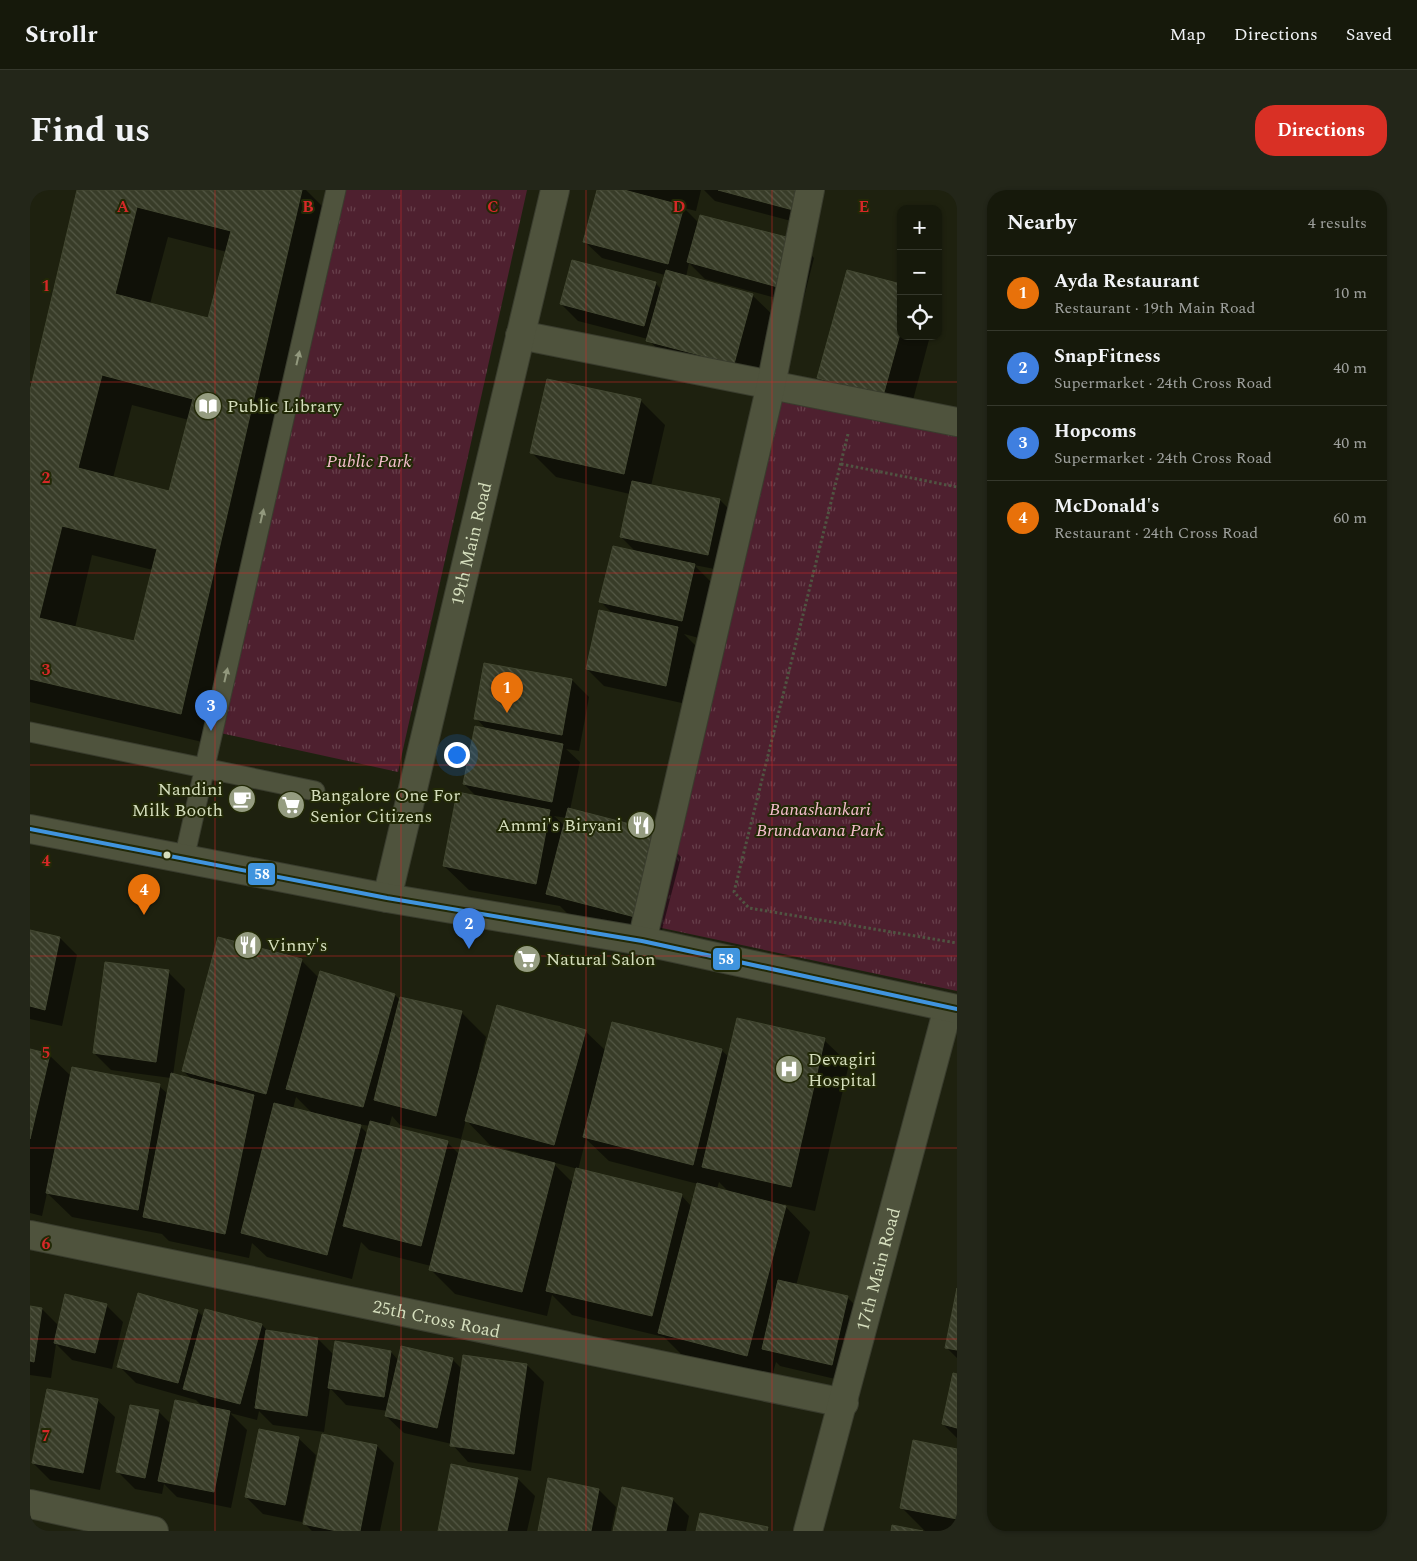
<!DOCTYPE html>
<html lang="en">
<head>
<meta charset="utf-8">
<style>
  :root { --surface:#16190b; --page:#232619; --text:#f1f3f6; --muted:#9ea09d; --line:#35382c; --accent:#d93025 }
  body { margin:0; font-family:Spectral,serif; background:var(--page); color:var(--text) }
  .controls { position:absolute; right:15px; top:15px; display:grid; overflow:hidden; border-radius:10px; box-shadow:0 1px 4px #0004 }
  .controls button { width:45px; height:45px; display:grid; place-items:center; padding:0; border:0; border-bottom:1px solid var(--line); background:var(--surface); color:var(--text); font:25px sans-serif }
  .you { position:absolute; left:426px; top:564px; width:18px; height:18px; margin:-12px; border:4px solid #fff; border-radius:50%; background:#1a73e8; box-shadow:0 0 0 8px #1a73e833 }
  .badge { display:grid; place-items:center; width:32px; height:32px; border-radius:50%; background:var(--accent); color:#fff; font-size:16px; font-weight:700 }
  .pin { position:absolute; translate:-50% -41px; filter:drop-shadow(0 1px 2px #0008) }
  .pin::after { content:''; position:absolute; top:26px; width:18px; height:15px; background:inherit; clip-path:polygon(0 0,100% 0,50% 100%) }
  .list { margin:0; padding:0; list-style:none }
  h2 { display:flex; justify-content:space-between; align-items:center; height:65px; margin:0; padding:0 20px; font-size:21px }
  h2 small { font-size:16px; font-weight:400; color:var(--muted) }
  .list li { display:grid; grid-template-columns:32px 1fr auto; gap:15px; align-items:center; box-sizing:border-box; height:75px; padding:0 20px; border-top:1px solid var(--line) }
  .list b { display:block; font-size:19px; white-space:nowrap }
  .list p { margin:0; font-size:16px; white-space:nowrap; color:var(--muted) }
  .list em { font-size:16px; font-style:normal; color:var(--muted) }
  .icon { flex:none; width:28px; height:28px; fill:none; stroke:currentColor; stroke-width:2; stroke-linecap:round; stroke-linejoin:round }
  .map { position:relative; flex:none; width:927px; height:1341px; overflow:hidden; border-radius:20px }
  header { display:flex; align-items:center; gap:30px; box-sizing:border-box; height:70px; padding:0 25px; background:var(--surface); border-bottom:1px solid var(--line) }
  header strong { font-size:24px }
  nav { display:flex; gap:28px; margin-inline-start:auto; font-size:18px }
  .intro { display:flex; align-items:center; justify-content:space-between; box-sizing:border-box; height:120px; padding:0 30px }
  h1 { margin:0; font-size:35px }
  .button { padding:12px 22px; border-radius:20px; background:var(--accent); color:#fff; font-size:18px; font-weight:700 }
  main { display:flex; gap:30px; padding:0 30px }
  aside { flex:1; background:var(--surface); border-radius:20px; box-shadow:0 1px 4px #0004 }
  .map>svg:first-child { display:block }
  .park { fill:url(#park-tufts) }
  .shadow { fill:#0007; fill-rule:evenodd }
  .building { fill:url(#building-back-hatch); stroke:#424731; fill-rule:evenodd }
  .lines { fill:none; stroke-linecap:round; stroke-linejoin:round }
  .lane-casing { stroke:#3a3d2e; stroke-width:21 }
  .street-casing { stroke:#3a3d2e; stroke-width:30 }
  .secondary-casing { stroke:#3a3d2e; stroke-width:30 }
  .path { stroke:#505442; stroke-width:3; stroke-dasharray:2.5 2.5; stroke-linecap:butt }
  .lane { stroke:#4f533d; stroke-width:19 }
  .street { stroke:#4f533d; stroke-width:28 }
  .secondary { stroke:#4f533d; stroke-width:28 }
  .bus-1-casing { stroke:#222907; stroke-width:8 }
  .bus-1 { stroke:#4094de; stroke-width:4 }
  .oneway { fill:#92987d }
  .grid { fill:none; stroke:#d62828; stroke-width:1; stroke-opacity:0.55 }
  .bus-dot { fill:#d5debd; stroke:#222907; stroke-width:2 }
  .labels { text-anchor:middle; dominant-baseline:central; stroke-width:4; stroke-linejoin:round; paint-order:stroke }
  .poi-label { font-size:18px; fill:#d5debd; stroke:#222907; text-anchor:start }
  .park-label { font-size:18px; font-style:italic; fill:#f5becd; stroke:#222907 }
  .street-label { font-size:18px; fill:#d5debd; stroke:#222907 }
  .grid-label { font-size:16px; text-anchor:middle; font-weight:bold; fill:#d62828; stroke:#222907; stroke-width:4; stroke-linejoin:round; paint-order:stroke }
  .line-badge { stroke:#222907; stroke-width:2 }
  .badge-label { font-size:14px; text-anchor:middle; font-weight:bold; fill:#fff }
</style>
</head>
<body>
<header>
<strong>Strollr</strong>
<nav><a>Map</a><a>Directions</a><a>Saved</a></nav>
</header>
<div class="intro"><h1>Find us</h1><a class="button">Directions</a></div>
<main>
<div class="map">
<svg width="927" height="1341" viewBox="0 0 927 1341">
  <defs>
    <pattern id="park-tufts" width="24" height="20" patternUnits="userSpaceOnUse" patternTransform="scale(1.25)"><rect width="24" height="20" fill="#4e202f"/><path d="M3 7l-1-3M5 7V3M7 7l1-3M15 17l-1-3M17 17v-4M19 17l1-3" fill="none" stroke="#67404b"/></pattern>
    <pattern id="building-back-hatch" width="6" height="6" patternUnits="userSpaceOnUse" patternTransform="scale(1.25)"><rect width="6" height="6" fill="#383c28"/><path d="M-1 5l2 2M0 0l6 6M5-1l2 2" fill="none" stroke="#545845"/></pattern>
  </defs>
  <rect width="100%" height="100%" fill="#1e210f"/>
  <path class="park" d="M302,0h195l-129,582 -187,-41z
    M743,197l184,39v565l-300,-64z"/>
  <path class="shadow" d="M48,0h228l27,27 -122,527 -181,-42v-306zM138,47l59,15 -18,67 -59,-15zM102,215l57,15 -19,73 -57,-15zM62,365l61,15 -18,72 -60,-14z
    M568,0h103l-5,21 -12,-3 15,15 98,18 17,17 -12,47 -97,-26 -16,-16 -3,14 66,18 25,24 -19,69 -86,-23 -24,-26 -70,-18 -17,-17 94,-21 7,7 3,-15 -63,-17 -18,-17z
    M674,0h113l-3,37 -99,-26z
    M871,95v51h29l-22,83 -65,-17 -24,-24z
    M610,210l25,25 -14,61 69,14 17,17 -12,54 -31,-6 17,17 -12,56 -15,-4 11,11 -13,58 -78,-17 -17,-17 26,-55 -12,-12 36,-49 -16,-16 9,-43 -74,-17 -24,-24z
    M542,490l17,17 -10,54 -13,-2 14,13 -10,48 86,22 25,25 -22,84 -87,-23 -12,-12 -91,-16 -25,-24 33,-69 -13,-13 23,-54 -11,-12zM524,626l13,2 -2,8z
    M0,742l30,6 17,17 -15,71 -32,-7z
    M271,770l18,18 76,17 5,5 62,13 24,24 -7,29 2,1 104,-36 21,20 115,-1 8,7 95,-17 25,24 -34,147 -32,-7 27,28 -14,54 51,11 17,17 -16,68 -68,-16 -4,-4 -5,18 -87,-23 -20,-20 -92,-22 -20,-20 -5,21 -92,-22 -25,-25 1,-3 -62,-16 -8,-8 -9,37 -85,-22 -15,-14 -3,15 -80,-17 -7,-7 -90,-17 -25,-24 -5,23 -12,-3v-162l19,4 22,21 88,10 9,8 3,-16 -60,-8 -17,-17 74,-81 17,17 -12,86 20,5 -10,-9zM266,907l17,17 -20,-5zM362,926l8,9 61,14 5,-19 24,25 38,10v2l-69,-3 -11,-11 -59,-16zM328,934l12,2 -2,8zM556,949l23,22 89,23 -6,23 -11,-12 -103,-25zM522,972l26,7 -4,15zM689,992l10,10 -12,-3z
    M927,1104v64l-11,-11z
    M76,1115l17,17 -11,47 -40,-9 -16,-16 -5,34 -21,-3v-68l12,2 17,17z
    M175,1120l57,15 6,6 50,8 16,16 57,-3 8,9 53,-2 10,10 65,-4 17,17 -13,89 -63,-9 -16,-18 -48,-11 -18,-17 2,-5 -42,-6 -16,-17 -6,44 -51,-7 -14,-14 -2,9 -27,-7 17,17 -16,78 -54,-11 -13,-13 -2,10 -27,-5 -17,-17 40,-61 13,13 32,-17 -7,-7 -60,-17 -17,-17 78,-55 7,6z
    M927,1185v63l-14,-14z
    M67,1210l18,17 -15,73 -50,-10 -17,-17z
    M268,1248l18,17 -14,67 -39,-8 -17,-17z
    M347,1256l17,17 -14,68h-68l-7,-7z
    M927,1260v81h-32l-24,-24z
    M488,1289l17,17 -8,35h-88z
    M569,1300l17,17 -5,24h-72z
    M642,1309l17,17 -3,15h-72z"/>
  <path class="building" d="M47,0h225l-121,524 -151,-35v-288zM107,17l94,24 -23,87 -93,-24zM72,185l91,24 -24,92 -91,-23zM32,336l95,23 -23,92 -95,-23z
    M567,0h27l60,16 -16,58 -85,-22z
    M688,0h85l-6,21z
    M670,25l98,25 -13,49 -98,-27z
    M542,70l84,22 -12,44 -84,-22z
    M636,80l87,24 -19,70 -88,-23z
    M817,80l54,14v46l-18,66 -66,-18z
    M517,189l94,20 -17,75 -94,-21z
    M602,291l88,18 -12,56 -88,-18z
    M583,356l82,18 -13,57 -83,-19z
    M569,420l79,17 -12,59 -80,-17z
    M454,473l88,16 -10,56 -88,-16z
    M445,536l88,18 -11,58 -89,-18z
    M427,602l93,18 -14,74 -93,-18z
    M538,618l89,23 -22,86 -89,-23z
    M0,740l30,7 -15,73 -15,-4z
    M188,747l84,22 -36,135 -84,-23z
    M75,772l64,8 -13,92 -63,-9z
    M290,781l75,23 -32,113 -77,-18z
    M370,807l62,14 -26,105 -62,-16z
    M467,815l89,25 -32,115 -89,-24z
    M707,828l88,20 -34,149 -89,-20z
    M582,832l110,27 -29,116 -110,-28z
    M0,859l20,5 -20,85z
    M42,877l88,17 -22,126 -92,-17z
    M141,883l83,22 -29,139 -82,-17z
    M244,913l87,22 -34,130 -86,-22z
    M340,931l78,20 -27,105 -78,-20z
    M432,950l93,23 -33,129 -93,-22z
    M546,978l106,26 -30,122 -106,-25z
    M667,993l89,23 -39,150 -89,-23z
    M748,1090l70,16 -16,69 -70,-16z
    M927,1098v62l-12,-2z
    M108,1103l60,17 -20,73 -61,-16z
    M35,1104l42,10 -12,49 -41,-10z
    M0,1116l12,2 -8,54 -4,-1z
    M175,1119l57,15 -22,80 -57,-15z
    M236,1140l52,8 -11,78 -52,-8z
    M305,1151l56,10 -7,46 -56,-9z
    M371,1156l52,12 -16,70 -52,-12z
    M433,1165l64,9 -13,90 -64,-8z
    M923,1183l4,1v54l-15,-4z
    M17,1199l51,10 -15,74 -51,-10z
    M145,1210l55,11 -16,81 -56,-11z
    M100,1215l29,5 -14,68 -29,-6z
    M229,1239l40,8 -14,68 -40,-8z
    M292,1244l55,11 -17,86h-23l-34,-7z
    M883,1250l44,9v70l-57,-11z
    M421,1274l67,14 -11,53h-69z
    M518,1288l51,11 -8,42h-53z
    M592,1297l51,11 -7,33h-53z
    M670,1323l68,14 -1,4h-71z
    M862,1335l31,6h-32z"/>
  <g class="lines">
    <g class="lane-casing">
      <path id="lane" d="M0,542l285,59
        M154,669l152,-669"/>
    </g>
    <g class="street-casing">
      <g id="street">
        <path d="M490,145l437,87"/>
        <path id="s1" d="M357,708l168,-708"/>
        <path d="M612,751l129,-556 39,-195"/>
        <path id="s2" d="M0,1045l814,168"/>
        <path d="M0,1314l124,27"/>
        <path id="s3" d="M778,1341l140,-523"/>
      </g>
    </g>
    <g class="secondary-casing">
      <path id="secondary" d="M0,639l357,69 255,43 315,68"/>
    </g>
    <path class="path" d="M818,244l-114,458 15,16 208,35
      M811,274l116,23"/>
    <use href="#lane" class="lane"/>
    <use href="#street" class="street"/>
    <use href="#secondary" class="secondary"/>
    <g class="bus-1-casing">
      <path id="bus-1" d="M0,639l357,69 255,43 315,68"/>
    </g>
    <use href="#bus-1" class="bus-1"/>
  </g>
  <defs><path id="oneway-solid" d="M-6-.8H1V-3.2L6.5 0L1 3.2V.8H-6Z" transform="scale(1.25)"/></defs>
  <g class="oneway">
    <use href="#oneway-solid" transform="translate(268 168) rotate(-77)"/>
    <use href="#oneway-solid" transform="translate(232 326) rotate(-77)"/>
    <use href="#oneway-solid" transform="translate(196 485) rotate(-77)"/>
  </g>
  <path class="grid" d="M185,0v1341M371,0v1341M556,0v1341M742,0v1341M0,192h927M0,383h927M0,575h927M0,766h927M0,958h927M0,1149h927"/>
  <defs>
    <g id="library-disc" transform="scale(1.4375)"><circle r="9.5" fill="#959c80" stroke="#222907"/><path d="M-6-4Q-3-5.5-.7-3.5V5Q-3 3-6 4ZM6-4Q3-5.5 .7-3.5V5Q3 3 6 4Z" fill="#fff"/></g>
    <g id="cafe-disc" transform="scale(1.4375)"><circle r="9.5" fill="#959c80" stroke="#222907"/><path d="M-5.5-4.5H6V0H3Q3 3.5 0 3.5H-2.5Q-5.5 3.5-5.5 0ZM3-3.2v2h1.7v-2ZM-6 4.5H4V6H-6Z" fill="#fff"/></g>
    <g id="supermarket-disc" transform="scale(1.4375)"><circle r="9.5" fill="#959c80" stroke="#222907"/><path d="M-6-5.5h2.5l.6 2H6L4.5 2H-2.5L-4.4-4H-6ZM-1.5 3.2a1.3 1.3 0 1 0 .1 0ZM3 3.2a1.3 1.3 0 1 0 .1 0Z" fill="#fff"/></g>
    <g id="restaurant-disc" transform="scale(1.4375)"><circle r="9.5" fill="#959c80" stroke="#222907"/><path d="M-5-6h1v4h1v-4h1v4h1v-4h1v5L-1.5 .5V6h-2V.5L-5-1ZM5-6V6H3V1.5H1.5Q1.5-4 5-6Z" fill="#fff"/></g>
    <g id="hospital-disc" transform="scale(1.4375)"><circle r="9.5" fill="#959c80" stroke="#222907"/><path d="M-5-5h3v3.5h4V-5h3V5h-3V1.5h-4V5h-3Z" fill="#fff"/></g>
  </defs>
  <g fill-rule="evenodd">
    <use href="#library-disc" x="178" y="216"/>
    <use href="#cafe-disc" x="212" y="609"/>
    <use href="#supermarket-disc" x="261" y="615"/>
    <use href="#restaurant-disc" x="611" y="635"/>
    <use href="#restaurant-disc" x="218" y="755"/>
    <use href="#supermarket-disc" x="497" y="769"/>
    <use href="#hospital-disc" x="759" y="879"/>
  </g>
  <circle class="bus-dot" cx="137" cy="665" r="4.5"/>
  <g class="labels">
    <g class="poi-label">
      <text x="197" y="216">Public Library</text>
      <text x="193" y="599" text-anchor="end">Nandini<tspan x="193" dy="21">Milk Booth</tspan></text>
      <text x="280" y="605">Bangalore One For<tspan x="280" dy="21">Senior Citizens</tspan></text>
      <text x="592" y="635" text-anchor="end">Ammi's Biryani</text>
      <text x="237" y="755">Vinny's</text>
      <text x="516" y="769">Natural Salon</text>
      <text x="778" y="869">Devagiri<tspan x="778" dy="21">Hospital</tspan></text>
    </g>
    <g class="park-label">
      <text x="339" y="271">Public Park</text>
      <text x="790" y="619">Banashankari<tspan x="790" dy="21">Brundavana Park</tspan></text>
    </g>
    <g class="street-label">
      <text stroke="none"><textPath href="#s1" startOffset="364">19th Main Road</textPath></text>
      <text stroke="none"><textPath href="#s3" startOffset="271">17th Main Road</textPath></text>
      <text stroke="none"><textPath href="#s2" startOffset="415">25th Cross Road</textPath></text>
    </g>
  </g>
  <g class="grid-label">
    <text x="93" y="22">A</text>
    <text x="278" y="22">B</text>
    <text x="463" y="22">C</text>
    <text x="649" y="22">D</text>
    <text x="834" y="22">E</text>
    <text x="16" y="101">1</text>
    <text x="16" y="293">2</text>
    <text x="16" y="485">3</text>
    <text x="16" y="676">4</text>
    <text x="16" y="868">5</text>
    <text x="16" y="1059">6</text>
    <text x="16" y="1251">7</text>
  </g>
  <g class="line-badge">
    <rect x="217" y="672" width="29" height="24" rx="5" fill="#4094de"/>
    <rect x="682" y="757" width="29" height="24" rx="5" fill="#4094de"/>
  </g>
  <g class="badge-label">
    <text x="232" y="689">58</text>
    <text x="696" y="774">58</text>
  </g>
</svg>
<div class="controls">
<button>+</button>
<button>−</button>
<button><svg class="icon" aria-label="locate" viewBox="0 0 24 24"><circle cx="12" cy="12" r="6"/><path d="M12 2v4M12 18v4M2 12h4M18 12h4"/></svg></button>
</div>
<div class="you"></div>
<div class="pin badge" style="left:477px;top:523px;background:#e8710a">1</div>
<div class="pin badge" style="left:439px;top:759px;background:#3f7fe0">2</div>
<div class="pin badge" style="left:181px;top:541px;background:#3f7fe0">3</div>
<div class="pin badge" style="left:114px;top:725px;background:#e8710a">4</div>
</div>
<aside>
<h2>Nearby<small>4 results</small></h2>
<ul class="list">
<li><span class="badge" style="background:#e8710a">1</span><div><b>Ayda Restaurant</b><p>Restaurant · 19th Main Road</p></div><em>10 m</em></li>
<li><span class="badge" style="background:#3f7fe0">2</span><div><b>SnapFitness</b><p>Supermarket · 24th Cross Road</p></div><em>40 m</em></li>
<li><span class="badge" style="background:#3f7fe0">3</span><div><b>Hopcoms</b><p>Supermarket · 24th Cross Road</p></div><em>40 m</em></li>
<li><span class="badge" style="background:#e8710a">4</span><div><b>McDonald's</b><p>Restaurant · 24th Cross Road</p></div><em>60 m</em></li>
</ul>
</aside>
</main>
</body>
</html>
